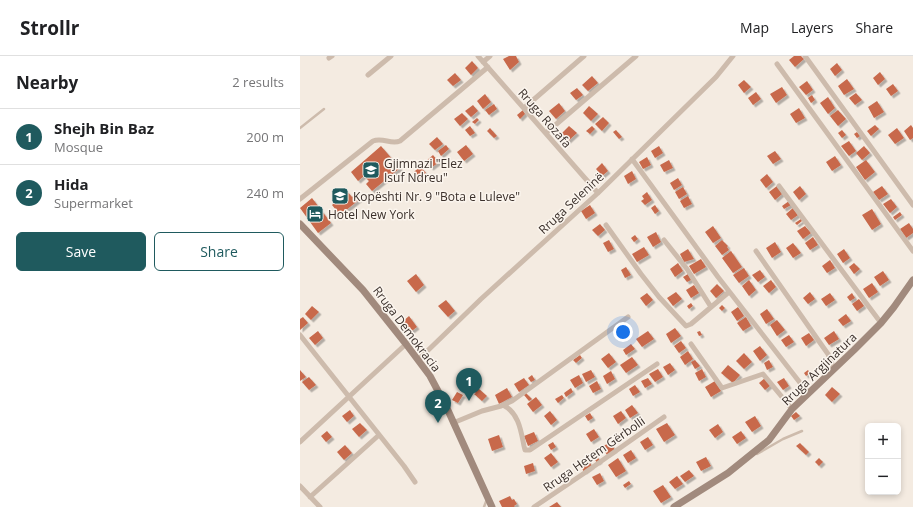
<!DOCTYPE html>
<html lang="en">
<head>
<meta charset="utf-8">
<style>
  :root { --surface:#fff; --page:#f2f2f2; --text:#202124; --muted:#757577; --line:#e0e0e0; --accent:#1f5a5e }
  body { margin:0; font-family:"Open Sans",sans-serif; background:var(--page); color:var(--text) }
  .controls { position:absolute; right:12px; bottom:12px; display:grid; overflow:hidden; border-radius:6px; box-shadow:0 2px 6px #0003 }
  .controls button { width:36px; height:36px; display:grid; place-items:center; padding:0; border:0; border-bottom:1px solid var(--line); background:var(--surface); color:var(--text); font:20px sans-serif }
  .you { position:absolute; left:323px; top:276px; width:14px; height:14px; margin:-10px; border:3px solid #fff; border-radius:50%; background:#1a73e8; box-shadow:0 0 0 6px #1a73e833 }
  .badge { display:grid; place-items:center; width:26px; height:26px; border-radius:50%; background:var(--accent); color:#fff; font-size:13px; font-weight:700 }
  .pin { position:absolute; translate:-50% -33px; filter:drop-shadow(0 1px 2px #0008) }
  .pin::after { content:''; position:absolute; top:21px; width:14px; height:12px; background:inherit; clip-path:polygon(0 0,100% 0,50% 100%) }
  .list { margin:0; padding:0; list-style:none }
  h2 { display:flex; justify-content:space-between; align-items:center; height:52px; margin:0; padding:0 16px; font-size:17px }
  h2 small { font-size:13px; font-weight:400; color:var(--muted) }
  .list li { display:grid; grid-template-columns:26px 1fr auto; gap:12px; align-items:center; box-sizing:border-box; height:56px; padding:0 16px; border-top:1px solid var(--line) }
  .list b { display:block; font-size:15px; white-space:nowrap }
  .list p { margin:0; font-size:13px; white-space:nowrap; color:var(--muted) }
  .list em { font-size:13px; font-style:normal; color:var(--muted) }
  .actions { display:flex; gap:8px; padding:12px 16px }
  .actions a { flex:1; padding:9px 0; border:1px solid var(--accent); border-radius:6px; text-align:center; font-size:14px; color:var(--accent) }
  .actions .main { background:var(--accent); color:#fff }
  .map { position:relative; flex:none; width:613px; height:451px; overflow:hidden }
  header { display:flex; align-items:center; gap:24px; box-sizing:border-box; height:56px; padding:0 20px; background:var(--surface); border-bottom:1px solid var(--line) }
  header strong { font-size:19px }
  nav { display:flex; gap:22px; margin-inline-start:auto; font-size:14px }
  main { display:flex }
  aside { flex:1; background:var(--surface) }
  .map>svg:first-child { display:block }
  .building { fill:#c8694b; filter:url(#shadow) }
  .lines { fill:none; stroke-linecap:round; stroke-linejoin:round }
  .lane { stroke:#cdbbac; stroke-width:2.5 }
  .street { stroke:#cdbbac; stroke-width:5 }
  .secondary { stroke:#a18a7d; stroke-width:7 }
  .labels { text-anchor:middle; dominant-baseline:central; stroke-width:3; stroke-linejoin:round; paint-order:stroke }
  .street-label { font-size:12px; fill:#3b302b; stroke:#fbf5ee }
  .poi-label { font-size:12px; fill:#3b302b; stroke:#fbf5ee; text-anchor:start }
</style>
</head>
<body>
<header>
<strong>Strollr</strong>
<nav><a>Map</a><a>Layers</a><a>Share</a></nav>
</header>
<main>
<aside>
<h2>Nearby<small>2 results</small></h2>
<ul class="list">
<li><span class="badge">1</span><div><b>Shejh Bin Baz</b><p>Mosque</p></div><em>200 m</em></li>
<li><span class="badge">2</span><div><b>Hida</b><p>Supermarket</p></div><em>240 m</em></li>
</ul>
<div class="actions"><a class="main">Save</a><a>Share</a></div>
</aside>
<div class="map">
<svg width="613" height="451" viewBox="0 0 613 451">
  <defs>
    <filter id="shadow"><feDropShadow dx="2.5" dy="2.5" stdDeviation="0" flood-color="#0004"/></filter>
  </defs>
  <rect width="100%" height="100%" fill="#f4ebe1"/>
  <path class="building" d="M209,0h7l3,6 -9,8 -7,-11z
    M494,0h7l3,3 -9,8 -6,-7z
    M172,5l6,7 -7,7 -6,-7z
    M537,7l5,7 -7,6 -5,-7z
    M580,16l5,7 -7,6 -5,-7z
    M155,17l6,7 -8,6 -6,-6z
    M292,20l6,7 -10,8 -6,-6z
    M547,23l7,10 -10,6 -6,-9z
    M444,24l7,7 -7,6 -6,-8z
    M507,25l6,9 -7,5 -7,-8z
    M593,28l5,7 -7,5 -5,-7z
    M482,31l5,8 -11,8 -6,-9z
    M277,32l6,7 -7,5 -6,-7z
    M456,36l5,7 -8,6 -5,-7z
    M556,37l6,7 -7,5 -6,-7z
    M185,38l6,8 -8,7 -6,-8z
    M512,39l3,5 -4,3 -3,-5z
    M528,41l7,11 -7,6 -8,-11z
    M577,45l7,11 -10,6 -6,-11z
    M259,47l6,8 -9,8 -7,-8z
    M194,48l3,5 -8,6 -4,-5z
    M173,49l5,6 -7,6 -6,-6z
    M289,50l9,8 -7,7 -8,-8z
    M499,52l6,10 -9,5 -6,-9z
    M223,54l2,4 -5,5 -3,-4z
    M538,54l8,9 -8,7 -8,-10z
    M162,57l6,6 -8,7 -6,-7z
    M303,61l6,6 -7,8 -7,-7z
    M177,62l2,2 -4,4 -3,-2z
    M575,69l4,4 -8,7 -4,-5z
    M611,69l2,3v10l-3,2 -6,-9z
    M170,70l5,7 -5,3 -5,-6z
    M269,70l8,7 -10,9 -7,-7z
    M292,70l3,3 -5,5 -4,-3z
    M190,72l7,8 -3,2 -7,-7z
    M597,72l7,10 -9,6 -7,-9z
    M316,74l6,7 -3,2 -6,-7z
    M542,74l4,5 -4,3 -4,-5z
    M557,76l3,4 -3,2 -3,-4z
    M137,81l6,7 -8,6 -6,-6z
    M549,85l7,10 -7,5 -8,-10z
    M146,89l3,4 -8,7 -3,-5z
    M166,89l7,9 -9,7 -7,-9z
    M81,90l19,22 -28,23 -6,-7 3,-3 -5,-5 -6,5 -7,-9z
    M359,90l4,7 -8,5 -4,-7z
    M564,90l6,7 -8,7 -6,-7z
    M475,95l6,8 -8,5 -6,-8z
    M133,99l6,7 -8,6 -6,-6z
    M535,100l6,9 -9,6 -6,-9z
    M347,101l4,8 -8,4 -4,-7z
    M369,104l4,8 -9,4 -4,-7z
    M566,104l9,12 -10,8 -9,-13z
    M302,107l6,8 -6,5 -6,-7z
    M120,110l6,7 -7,6 -6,-6z
    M332,115l4,8 -8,5 -4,-8z
    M467,118l6,8 -7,6 -6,-8z
    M378,122l4,7 -8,5 -4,-7z
    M477,130l5,8 -7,6 -6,-8z
    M500,130l6,8 -7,6 -6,-8z
    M582,130l6,8 -9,6 -6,-8z
    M383,131l4,7 -8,5 -4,-7z
    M46,134l6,7 4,-3 4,5 -20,16 -8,-10 7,-7 -1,-1z
    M347,136l5,8 -7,5 -4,-4 3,-2 -2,-3z
    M388,140l4,8 -8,4 -4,-7z
    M12,142l19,25 -13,10 -18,-25z
    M591,143l6,8 -7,6 -7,-9z
    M489,145l2,4 -7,4 -2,-3z
    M290,149l5,8 -9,6 -5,-8z
    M355,149l4,6 -4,3 -4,-6z
    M493,152l5,7 -7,5 -5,-6z
    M572,153l9,15 -9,6 -10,-15z
    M600,156l2,3 -7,5 -2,-3z
    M501,163l1,2 -5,4 -2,-2z
    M609,167l4,6v4l-7,5 -6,-9z
    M300,168l5,6 -7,6 -6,-6z
    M413,170l8,12 -8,5 -8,-11z
    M505,170l6,7 -8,6 -6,-8z
    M356,176l5,10 -8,5 -6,-10z
    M335,179l3,4 -4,3 -3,-4z
    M513,181l5,8 -8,5 -5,-7z
    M309,184l5,9 -6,3 -5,-9z
    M422,184l6,6 -1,1 2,3 -7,5 -7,-9z
    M475,186l6,10 -9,6 -6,-10z
    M493,187l8,10 -8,5 -7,-10z
    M344,191l5,8 -12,7 -5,-8z
    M388,193l6,10 -10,3 -4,-8z
    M544,193l6,9 -7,5 -6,-9z
    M431,195l11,16 -9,6 -11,-15z
    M401,203l5,8 -12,7 -5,-8z
    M530,204l5,8 -8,5 -5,-7z
    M378,207l5,8 -8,6 -5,-8z
    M554,207l6,6 -6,5 -5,-7z
    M326,211l5,8 -6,3 -4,-8z
    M444,212l5,8 -10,7 -6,-8z
    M460,214l5,7 -7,5 -6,-7z
    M583,215l6,9 -9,6 -6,-9z
    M116,218l8,11 -8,7 -9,-11z
    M388,218l3,6 -4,2 -4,-5z
    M449,224l7,10 -7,6 -7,-10z
    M471,224l5,7 -7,6 -6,-7z
    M572,227l6,9 -9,6 -6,-9z
    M417,228l7,7 -8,7 -6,-7z
    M394,229l5,8 -8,5 -5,-8z
    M376,236l6,7 -9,7 -6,-8z
    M510,236l5,7 -7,5 -5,-6z
    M347,237l6,7 -7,6 -6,-8z
    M530,237l5,7 -9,6 -5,-7z
    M552,237l3,5 -5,3 -3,-4z
    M559,243l5,7 -7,5 -5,-7z
    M146,244l9,11 -7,6 -10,-11z
    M391,247l2,3 -4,3 -2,-3z
    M422,249l3,3 -3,3 -3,-3z
    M12,250l7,6 -8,8 -6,-6z
    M438,251l6,9 -7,5 -6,-9z
    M467,253l7,10 -8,5 -6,-10z
    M546,258l5,7 -8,5 -5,-6z
    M109,260l8,11 -8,6 -8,-10z
    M3,261l5,6 -8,7v-11z
    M446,261l5,9 -8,5 -6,-8z
    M477,264l8,10 -8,6 -7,-11z
    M375,272l6,8 -10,7 -5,-9z
    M18,275l5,7 -8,7 -6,-7z
    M348,275l6,8 -12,8 -6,-8z
    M400,275l2,4 -3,1 -2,-4z
    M534,275l5,8 -10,6 -5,-7z
    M509,277l5,7 -8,6 -5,-8z
    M489,279l5,7 -8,5 -5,-7z
    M381,285l5,7 -7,5 -5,-7z
    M331,288l4,5 -9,6 -3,-5z
    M460,290l7,9 -7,6 -7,-10z
    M388,295l5,8 -8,6 -5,-8z
    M309,297l7,9 -8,6 -7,-9z
    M444,297l8,9 -8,7 -8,-8z
    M280,299l2,3 -6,5 -3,-3z
    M332,301l6,8 -12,8 -6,-8z
    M395,304l5,6 -5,3 -4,-7z
    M469,304l4,7 -6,3 -3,-7z
    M370,307l5,7 -7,5 -5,-8z
    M428,309l12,10 -7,8 -12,-10z
    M358,313l5,8 -8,5 -6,-8z
    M402,313l4,8 -7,4 -4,-8z
    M0,314l6,7 -6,4z
    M291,314l4,7 -9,5 -4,-8z
    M508,314l2,3 -4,3 -2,-3z
    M311,315l4,8 -8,5 -4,-8z
    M232,319l3,5 -4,2 -3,-4z
    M279,319l4,8 -8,5 -5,-8z
    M9,321l7,8 -7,5 -7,-8z
    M224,322l5,7 -10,7 -5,-8z
    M348,322l4,6 -7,4 -4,-7z
    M465,322l6,7 -6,5 -6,-7z
    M484,322l5,8 -6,4 -6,-8z
    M297,325l4,8 -8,4 -4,-7z
    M415,325l6,10 -10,6 -6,-10z
    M335,329l5,7 -7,4 -4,-7z
    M532,331l8,7 -8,8 -7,-7z
    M178,332l9,8 -5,5 -8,-7 2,-1 -2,-1z
    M207,332l5,9 -13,7 -4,-9z
    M271,332l2,4 -7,5 -2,-4z
    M157,336l6,3 -5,8 -6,-3z
    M226,337l6,6 -3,2 -5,-6z
    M262,339l2,3 -6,5 -3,-4z
    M236,341l6,8 -9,7 -6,-8z
    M332,349l6,8 -8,5 -5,-8z
    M50,354l4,6 -7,6 -5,-6z
    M250,355l7,9 -6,5 -7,-9z
    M321,355l5,7 -8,6 -5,-8z
    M496,356l4,4 -6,4 -3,-4z
    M290,357l3,5 -5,3 -3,-5z
    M455,360l6,10 -9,6 -7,-10z
    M60,367l7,7 -8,7 -7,-8z
    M367,367l8,12 -11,7 -8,-13z
    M418,368l5,8 -8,6 -6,-8z
    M294,373l5,8 -8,5 -5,-8z
    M27,375l5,6 -6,5 -5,-6z
    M441,375l5,7 -9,6 -5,-7z
    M234,376l4,9 -10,5 -4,-10z
    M199,379l4,12 -11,4 -4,-12z
    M348,381l5,8 -8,5 -5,-8z
    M253,386l3,5 -5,3 -3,-5z
    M310,386l5,8 -8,5 -5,-8z
    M500,387l9,9 -3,3 -10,-9z
    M45,389l7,8 -8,7 -7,-8z
    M331,394l5,8 -8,5 -5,-8z
    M251,397l7,9 -7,5 -7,-9z
    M297,400l3,5 -3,2 -3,-5z
    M406,401l5,9 -10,5 -5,-9z
    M318,402l8,13 -10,6 -8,-12z
    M519,402l4,4 -4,4 -4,-4z
    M287,403l5,7 -8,6 -4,-7z
    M233,407l2,8 -9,3 -2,-8z
    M389,414l5,6 -9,6 -5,-6z
    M300,417l4,8 -7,4 -5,-8z
    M377,420l6,8 -8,5 -6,-7z
    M329,425l2,3 -6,4 -2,-3z
    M363,429l8,12 -10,6 -8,-12z
    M210,440l2,4 2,-1 3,5 -3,2 1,1h-13l-3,-6z
    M257,446l4,5h-12z"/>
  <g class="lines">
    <path class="lane" d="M0,72l24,-19
      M457,398l26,-15 19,-8
      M184,451l3,-8"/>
    <path class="street" d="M178,0l120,137
      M505,0l108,149
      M29,2l3,-2
      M183,6l7,-6
      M477,8l136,187
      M68,19l23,-19
      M224,52l60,-52
      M246,77l90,-77
      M332,103l86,118 90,116
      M479,130l102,137
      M0,143l73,-58c10,-4 18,4 27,0l88,-74
      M306,169l35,49 18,23 27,29 5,-2 38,-32
      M364,184l23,29 24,38
      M456,195l67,96 5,7 6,15
      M0,279l104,131 11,16
      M391,288l31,44 41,-14 29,35
      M118,304l63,-61 117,-106 118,-116 17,-21
      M203,349c16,8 18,26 21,41l1,4h5l127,-86
      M153,367l29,-12 19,-5 11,-5 116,-84
      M0,386l106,-98
      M0,430l20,21
      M10,441l69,-62
      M234,451l49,-33 81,-57"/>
    <path class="secondary" d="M0,168l63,66 43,54 24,32 16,30 46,101
      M374,451l54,-34 41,-33 23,-31 62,-59 27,-27 13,-16 19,-27"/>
  </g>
  <defs>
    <g id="school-square" transform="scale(0.9)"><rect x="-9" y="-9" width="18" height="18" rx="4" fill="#1f5a5e" stroke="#fbf5ee"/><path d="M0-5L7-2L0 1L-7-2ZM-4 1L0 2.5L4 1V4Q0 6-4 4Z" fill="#fff"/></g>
    <g id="hotel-square" transform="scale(0.9)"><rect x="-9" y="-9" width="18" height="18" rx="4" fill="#1f5a5e" stroke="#fbf5ee"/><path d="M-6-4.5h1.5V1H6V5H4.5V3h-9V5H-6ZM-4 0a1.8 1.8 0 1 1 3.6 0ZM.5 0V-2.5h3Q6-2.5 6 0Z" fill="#fff"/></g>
  </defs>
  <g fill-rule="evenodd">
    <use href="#school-square" x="71" y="114"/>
    <use href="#school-square" x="40" y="140"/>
    <use href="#hotel-square" x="15" y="158"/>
  </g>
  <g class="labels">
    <g class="street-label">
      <text transform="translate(245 62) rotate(49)">Rruga Rozafa</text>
      <text transform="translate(271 147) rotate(-43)">Rruga Seleninë</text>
      <text transform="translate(107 273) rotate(53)">Rruga Demokracia</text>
      <text transform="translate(519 313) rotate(-44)">Rruga Argjinatura</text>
      <text transform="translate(294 398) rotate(-35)">Rruga Hetem Gërbolli</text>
    </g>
    <g class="poi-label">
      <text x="84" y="107">Gjimnazi "Elez<tspan x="84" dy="14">Isuf Ndreu"</tspan></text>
      <text x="53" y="140">Kopështi Nr. 9 "Bota e Luleve"</text>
      <text x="28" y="158">Hotel New York</text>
    </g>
  </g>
</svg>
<div class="controls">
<button>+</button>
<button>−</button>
</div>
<div class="you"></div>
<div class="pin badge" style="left:169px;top:345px">1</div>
<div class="pin badge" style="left:138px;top:367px">2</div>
</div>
</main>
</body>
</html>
